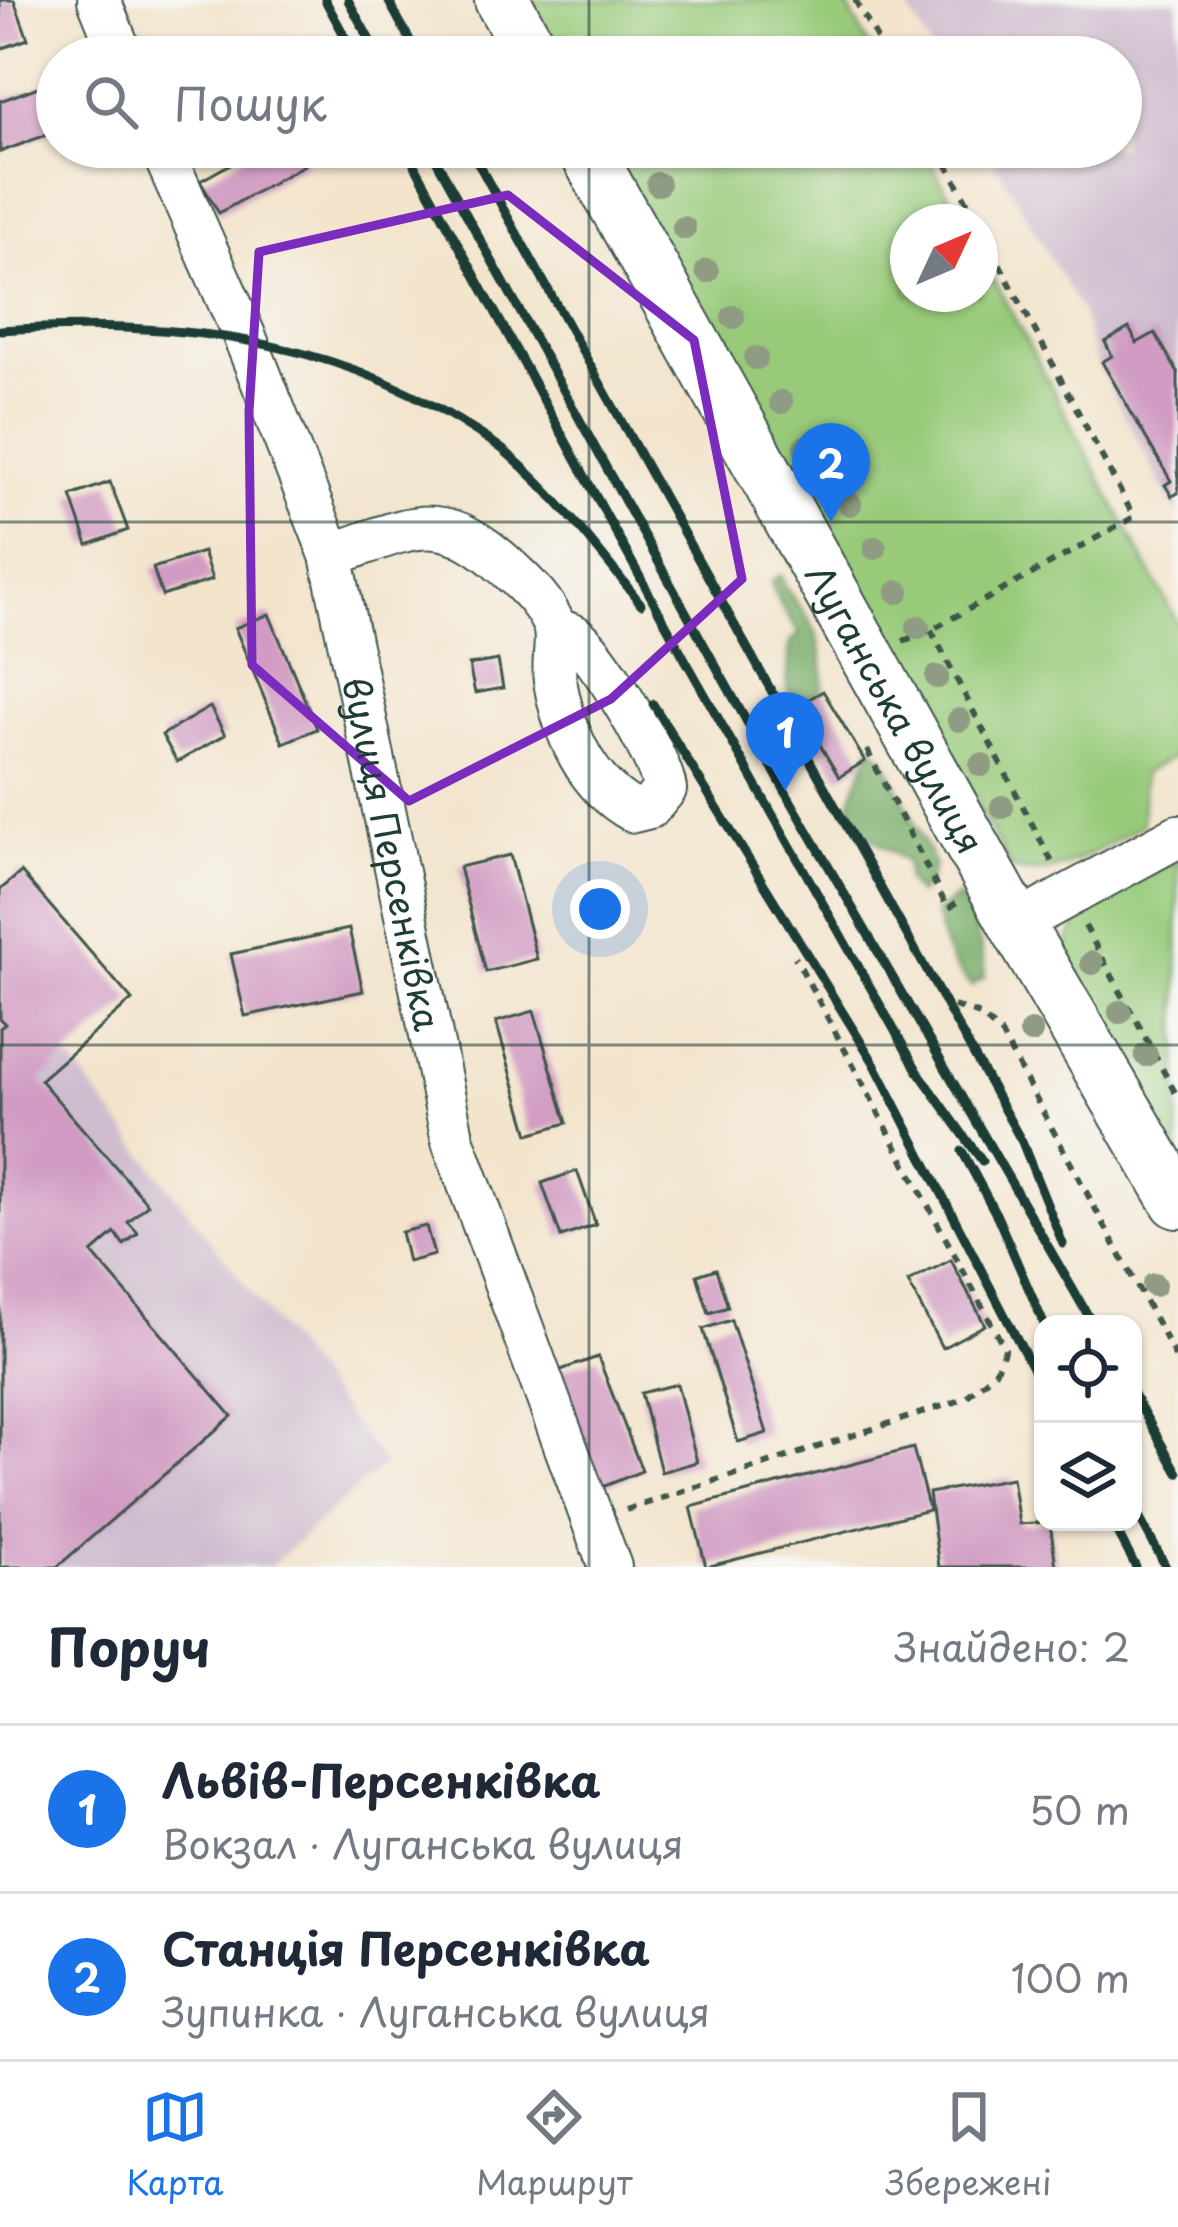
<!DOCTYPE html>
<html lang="uk">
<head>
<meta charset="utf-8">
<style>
  :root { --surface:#fff; --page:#f6f6f7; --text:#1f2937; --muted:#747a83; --line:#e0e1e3; --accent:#1a73e8 }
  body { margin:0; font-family:"Playpen Sans",sans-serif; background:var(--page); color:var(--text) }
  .controls { position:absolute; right:36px; bottom:36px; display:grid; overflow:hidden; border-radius:24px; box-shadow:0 3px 9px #0004 }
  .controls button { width:108px; height:108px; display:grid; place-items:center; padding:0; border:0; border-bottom:3px solid var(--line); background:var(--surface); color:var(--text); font:60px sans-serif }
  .compass { position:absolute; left:890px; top:204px; width:108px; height:108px; border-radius:50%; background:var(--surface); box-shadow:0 3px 9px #0004; rotate:46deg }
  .you { position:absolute; left:600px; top:909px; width:42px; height:42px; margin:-30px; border:9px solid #fff; border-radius:50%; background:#1a73e8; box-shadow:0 0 0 18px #1a73e833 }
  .badge { display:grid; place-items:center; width:78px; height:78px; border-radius:50%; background:var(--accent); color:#fff; font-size:39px; font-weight:700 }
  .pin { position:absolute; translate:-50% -99px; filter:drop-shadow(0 3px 6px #0008) }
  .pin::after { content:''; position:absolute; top:63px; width:42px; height:36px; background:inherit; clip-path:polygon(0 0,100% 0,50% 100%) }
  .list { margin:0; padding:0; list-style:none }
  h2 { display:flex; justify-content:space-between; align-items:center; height:156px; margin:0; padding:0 48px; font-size:51px }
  h2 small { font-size:39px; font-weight:400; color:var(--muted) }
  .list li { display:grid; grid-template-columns:78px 1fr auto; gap:36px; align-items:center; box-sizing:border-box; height:168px; padding:0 48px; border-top:3px solid var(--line) }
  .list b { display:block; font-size:45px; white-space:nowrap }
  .list p { margin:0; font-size:39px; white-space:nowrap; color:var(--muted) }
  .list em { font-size:39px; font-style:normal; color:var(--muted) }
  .icon { flex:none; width:66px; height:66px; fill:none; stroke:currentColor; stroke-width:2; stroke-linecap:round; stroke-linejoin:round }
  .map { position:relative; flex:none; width:1178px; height:1567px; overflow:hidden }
  .search { position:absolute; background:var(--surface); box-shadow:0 3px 9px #0004; left:36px; right:36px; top:36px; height:132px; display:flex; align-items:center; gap:30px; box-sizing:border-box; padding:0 42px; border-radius:66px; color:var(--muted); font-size:45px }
  .sheet { height:492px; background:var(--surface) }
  nav { display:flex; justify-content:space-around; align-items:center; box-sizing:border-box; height:168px; border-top:3px solid var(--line); background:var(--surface); font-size:33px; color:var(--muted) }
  nav a { display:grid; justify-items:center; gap:6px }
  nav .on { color:var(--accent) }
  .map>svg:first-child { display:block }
  .industrial { fill:#cfbdcf }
  .green { fill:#98ca79; stroke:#5c8456; stroke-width:3 }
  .forest { fill:#7aae69; stroke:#4c764e; stroke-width:3 }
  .building { fill:#d19bc3 }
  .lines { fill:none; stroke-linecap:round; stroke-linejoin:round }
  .minor-casing { stroke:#3f564b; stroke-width:46 }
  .major-casing { stroke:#3f564b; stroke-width:58 }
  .path { stroke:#3f564b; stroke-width:6; stroke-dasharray:9 9; stroke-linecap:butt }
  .minor { stroke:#fff; stroke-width:42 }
  .major { stroke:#fff; stroke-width:54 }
  .rail { stroke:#1f3d34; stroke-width:9 }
  .tree { fill:#8f9b82 }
  .marked { fill:none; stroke:#7b2cbf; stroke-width:9; stroke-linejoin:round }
  .grid { fill:none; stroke:#1f3d34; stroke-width:3; stroke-opacity:0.55 }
  .labels { text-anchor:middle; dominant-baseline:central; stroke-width:9; stroke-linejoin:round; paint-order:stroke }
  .street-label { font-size:36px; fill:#1f3d34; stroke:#f6f6f2 }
</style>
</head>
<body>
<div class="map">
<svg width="1178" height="1567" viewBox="0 0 1178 1567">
  <rect width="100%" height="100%" fill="#f6f6f2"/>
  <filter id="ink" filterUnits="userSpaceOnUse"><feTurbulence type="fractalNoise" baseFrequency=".00833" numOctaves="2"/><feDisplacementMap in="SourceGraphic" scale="24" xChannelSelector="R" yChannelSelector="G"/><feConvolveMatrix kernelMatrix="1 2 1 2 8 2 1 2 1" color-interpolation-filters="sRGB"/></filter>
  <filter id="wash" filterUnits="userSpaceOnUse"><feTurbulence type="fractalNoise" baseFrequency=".004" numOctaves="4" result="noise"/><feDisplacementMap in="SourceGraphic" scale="48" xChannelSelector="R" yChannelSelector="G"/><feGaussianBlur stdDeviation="2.7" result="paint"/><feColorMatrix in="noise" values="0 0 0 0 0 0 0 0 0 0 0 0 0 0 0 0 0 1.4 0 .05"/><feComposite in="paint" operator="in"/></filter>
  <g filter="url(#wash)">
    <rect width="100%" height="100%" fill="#f3e4cc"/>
    <path class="industrial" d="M903,0h275v515l-83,-155 -13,-47 -95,-166h134v-90h-185z
      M0,969l384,495 -115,103h-269z"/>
    <path class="green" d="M528,0h316l31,57h-316z
      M608,147h315l40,75h-55v72h72v-40l198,370v130l-34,19 -2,52c-38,20 -88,59 -131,43l-182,-342 -30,-30z
      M1178,859v305l-119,-199c16,-61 67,-80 119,-106z"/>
    <path class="forest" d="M780,575c7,19 16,25 27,41 14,21 19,52 15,76l-22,8 -13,-10 3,-48 10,-8 -20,-29 -9,-22z
      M871,746l13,12 50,106 -6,19 -10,11 -11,-13 -1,-19 -42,-30 -15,-21c3,-25 17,-40 22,-65z
      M958,896c17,26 25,50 27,81l-14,9c-22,-24 -30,-41 -35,-73z"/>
    <g id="blocks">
      <path class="building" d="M0,0h14l14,39 -28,10z
        M57,80v51l-57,21v-51z
        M261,147h35l10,17 -87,49 -19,-32z
        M1129,328l8,15 18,-10 23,40v120l-6,3 -7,-11 6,-4 -69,-119 10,-6 -7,-14z
        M110,482l18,48 -40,15 -17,-49z
        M203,552l9,28 -50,16 -9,-28z
        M269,614l48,115 -34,14 -48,-115z
        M498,660l5,28 -28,5 -6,-28z
        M823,691l42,70 -26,16 -42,-71z
        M210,707l15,28 -48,27 -15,-27z
        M510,855l27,104 -51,13 -27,-105z
        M21,872l111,128 -92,80 108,124 -20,18 10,11 -14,12 -9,-12 -23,20 140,163 -175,151h-57v-539l5,-4 -5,-5v-129z
        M349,929l14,62 -118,25 -14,-62z
        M534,1011l33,112 -38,11 -33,-112z
        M577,1171l19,54 -35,12 -19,-54z
        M426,1226l8,29 -26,7 -7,-30z
        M951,1260l34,65 -43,23 -34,-66z
        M716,1269l12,38 -19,6 -12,-38z
        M731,1320l36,113 -29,9 -35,-113z
        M598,1357l44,114 -42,17 -45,-116z
        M677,1384l20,78 -36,10 -20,-79z
        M913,1448l16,62 -223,57 -15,-60z
        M1012,1478l7,46 31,-2 6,45h-117l-10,-74z"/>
    </g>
  </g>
  <g filter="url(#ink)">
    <use href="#blocks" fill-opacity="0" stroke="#3f564b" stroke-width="3"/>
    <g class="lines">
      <g class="minor-casing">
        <g id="minor">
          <path d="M99,0l23,57"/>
          <path id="s1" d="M161,147l85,193 85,215 122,586 157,426"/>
          <path d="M331,555c79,-26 108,-51 177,13 18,17 37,34 46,58 5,15 -2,38 1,55 9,52 31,104 79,130l16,-4 15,-18c-4,-30 -66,-135 -91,-153 -2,-1 -16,-6 -18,-6"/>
          <path d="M1016,924l162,-88"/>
        </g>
      </g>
      <g class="major-casing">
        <g id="major">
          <path d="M502,0l32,57"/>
          <path id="s2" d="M584,147l432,777 162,277"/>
        </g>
      </g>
      <path class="path" d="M855,0l32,57
        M938,147l40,75
        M931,630l123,236
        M903,641l28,-11 203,-113 -154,-290
        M867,750l81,159 9,-7
        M1085,926l93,172
        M954,1006l26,9 21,19 177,328
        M626,1510l338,-111 31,-27 10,-23 -210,-392"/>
      <use href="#minor" class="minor"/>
      <use href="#major" class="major"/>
      <path class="rail" d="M325,0l31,57
        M348,0l31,57
        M388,0l31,57
        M405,147l281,514 231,409 65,91
        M429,147l356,644 308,533
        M469,147l553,995 41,102
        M0,330c159,-10 323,4 461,92 15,10 32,19 46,31 51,44 92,98 134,151
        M653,704l221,359 169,326
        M962,1151l35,65 47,108
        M1133,1394l45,79
        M1133,1506l33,61
        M1112,1522l24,45"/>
    </g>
    <g class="tree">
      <circle cx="658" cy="184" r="12"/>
      <circle cx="684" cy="228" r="12"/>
      <circle cx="707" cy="271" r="12"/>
      <circle cx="733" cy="317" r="12"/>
      <circle cx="756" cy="358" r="12"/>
      <circle cx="781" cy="402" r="12"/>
      <circle cx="805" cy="447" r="12"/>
      <circle cx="850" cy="504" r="12"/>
      <circle cx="875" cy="548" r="12"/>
      <circle cx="898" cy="592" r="12"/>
      <circle cx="918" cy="627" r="12"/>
      <circle cx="937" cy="677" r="12"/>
      <circle cx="959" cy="720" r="12"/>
      <circle cx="981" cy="765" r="12"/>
      <circle cx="1002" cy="807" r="12"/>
      <circle cx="1092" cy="963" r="12"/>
      <circle cx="1120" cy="1012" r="12"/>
      <circle cx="1031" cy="1032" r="12"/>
      <circle cx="1146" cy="1055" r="12"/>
      <circle cx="1154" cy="1285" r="12"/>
    </g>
  </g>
  <path class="marked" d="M508,195l186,145 48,239 -131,120 -202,102 -157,-136 -3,-253 10,-160z"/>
  <path class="grid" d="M589,0v57M589,147v1420M0,522h1178M0,1045h1178"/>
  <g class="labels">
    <g class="street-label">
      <text stroke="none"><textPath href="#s2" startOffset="642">Луганська вулиця</textPath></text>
      <text stroke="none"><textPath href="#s1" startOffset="747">вулиця Персенківка</textPath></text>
    </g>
  </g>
</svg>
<div class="controls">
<button><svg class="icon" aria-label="locate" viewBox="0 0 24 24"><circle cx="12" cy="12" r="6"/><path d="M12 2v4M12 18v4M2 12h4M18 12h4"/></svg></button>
<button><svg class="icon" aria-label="layers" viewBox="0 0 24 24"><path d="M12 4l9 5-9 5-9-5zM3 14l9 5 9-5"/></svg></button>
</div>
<svg class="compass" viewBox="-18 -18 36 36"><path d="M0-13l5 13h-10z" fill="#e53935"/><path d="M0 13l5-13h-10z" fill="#747a83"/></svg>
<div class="you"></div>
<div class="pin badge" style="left:785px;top:791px">1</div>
<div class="pin badge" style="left:831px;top:522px">2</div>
<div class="search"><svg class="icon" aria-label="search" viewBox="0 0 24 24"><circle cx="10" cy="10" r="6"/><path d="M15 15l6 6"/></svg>Пошук</div>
</div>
<section class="sheet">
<h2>Поруч<small>Знайдено: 2</small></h2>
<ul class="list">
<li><span class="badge">1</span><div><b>Львів-Персенківка</b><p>Вокзал · Луганська вулиця</p></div><em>50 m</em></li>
<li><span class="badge">2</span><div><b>Станція Персенківка</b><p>Зупинка · Луганська вулиця</p></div><em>100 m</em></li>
</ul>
</section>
<nav>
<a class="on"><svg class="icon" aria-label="map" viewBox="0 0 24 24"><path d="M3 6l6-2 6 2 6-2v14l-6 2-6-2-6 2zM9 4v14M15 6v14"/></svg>Карта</a>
<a><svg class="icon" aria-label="directions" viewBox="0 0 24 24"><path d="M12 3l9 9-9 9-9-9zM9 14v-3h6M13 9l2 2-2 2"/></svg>Маршрут</a>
<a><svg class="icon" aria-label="saved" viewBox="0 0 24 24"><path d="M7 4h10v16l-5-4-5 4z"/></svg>Збережені</a>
</nav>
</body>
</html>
